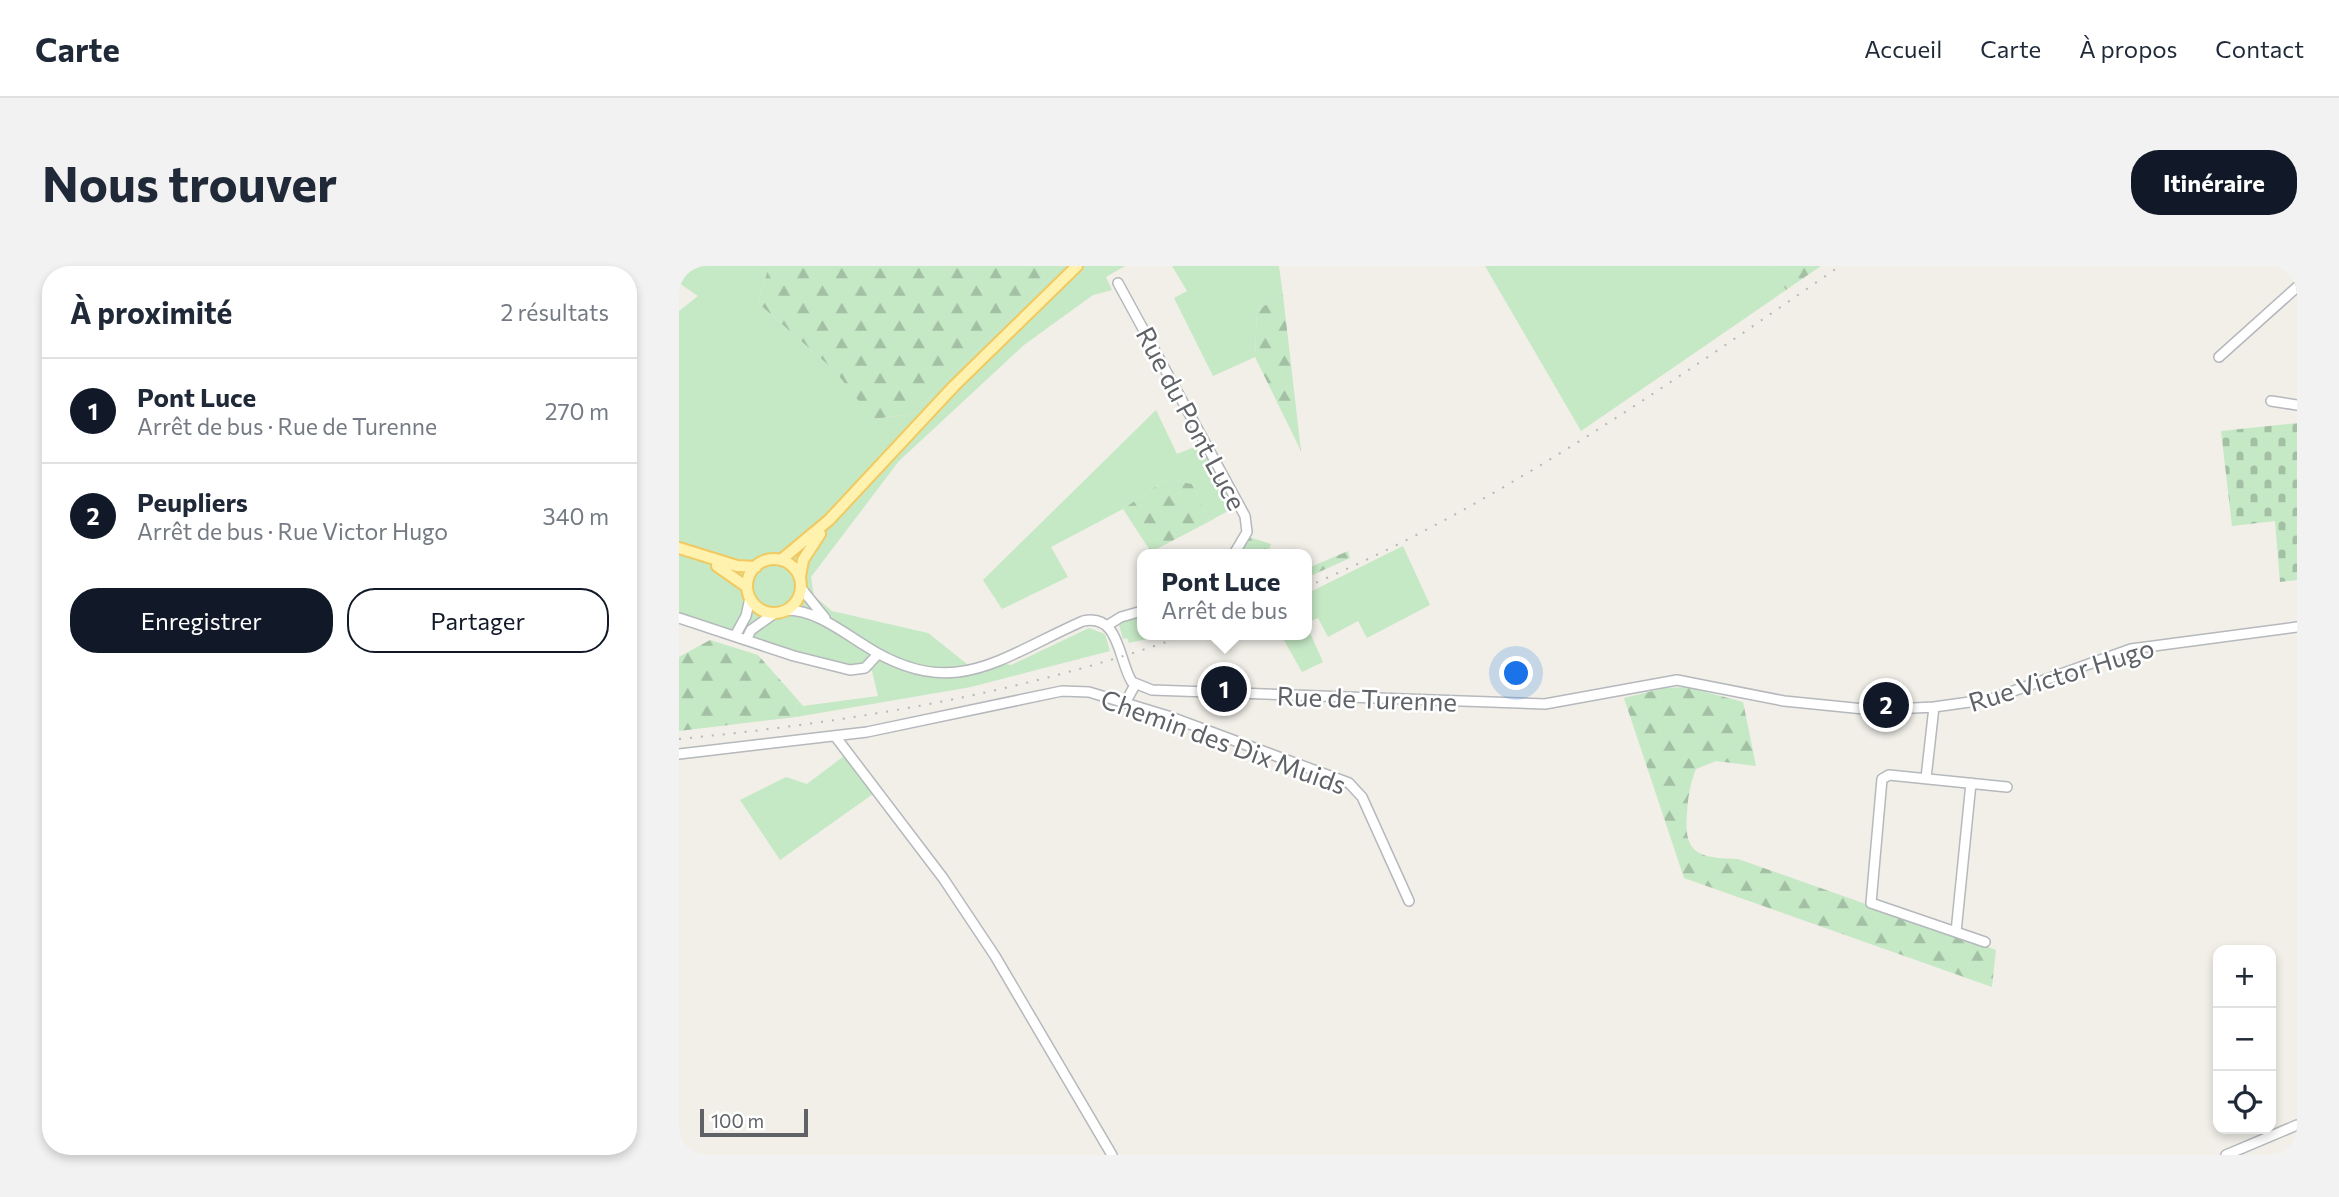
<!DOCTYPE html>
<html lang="fr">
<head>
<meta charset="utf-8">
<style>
  :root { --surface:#fff; --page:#f2f2f3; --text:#1f2937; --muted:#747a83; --line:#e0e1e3; --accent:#111827 }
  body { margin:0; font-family:Commissioner,sans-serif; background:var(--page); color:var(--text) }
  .controls { position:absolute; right:21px; bottom:21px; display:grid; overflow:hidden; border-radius:14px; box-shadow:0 4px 10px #0003 }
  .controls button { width:63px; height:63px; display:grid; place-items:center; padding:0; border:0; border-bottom:2px solid var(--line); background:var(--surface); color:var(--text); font:35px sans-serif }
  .scale { position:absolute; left:21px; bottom:18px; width:108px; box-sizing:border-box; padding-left:7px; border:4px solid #5f6368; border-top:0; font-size:19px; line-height:24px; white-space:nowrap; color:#5f6368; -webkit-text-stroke:5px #fff; paint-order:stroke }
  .you { position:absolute; left:838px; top:408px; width:24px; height:24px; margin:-18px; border:5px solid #fff; border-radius:50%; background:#1a73e8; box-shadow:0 0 0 10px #1a73e833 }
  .badge { display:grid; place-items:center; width:46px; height:46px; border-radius:50%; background:var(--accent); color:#fff; font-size:23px; font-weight:700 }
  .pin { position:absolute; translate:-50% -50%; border:4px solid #fff; box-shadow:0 2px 7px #0006 }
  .popup { position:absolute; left:458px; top:283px; width:175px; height:91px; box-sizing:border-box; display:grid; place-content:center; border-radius:14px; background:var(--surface); filter:drop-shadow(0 2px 5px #0005); font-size:23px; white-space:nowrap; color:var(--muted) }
  .popup b { font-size:26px; color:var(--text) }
  .popup::after { content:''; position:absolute; left:50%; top:100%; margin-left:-14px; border:14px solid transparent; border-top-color:var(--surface) }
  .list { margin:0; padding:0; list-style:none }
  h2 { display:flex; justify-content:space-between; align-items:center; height:91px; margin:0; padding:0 28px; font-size:30px }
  h2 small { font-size:23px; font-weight:400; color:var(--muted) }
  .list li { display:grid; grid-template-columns:46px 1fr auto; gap:21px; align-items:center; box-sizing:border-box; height:105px; padding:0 28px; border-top:2px solid var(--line) }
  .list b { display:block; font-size:26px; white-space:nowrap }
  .list p { margin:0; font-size:23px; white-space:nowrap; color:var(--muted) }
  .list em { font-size:23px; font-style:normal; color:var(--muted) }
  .actions { display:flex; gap:14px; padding:21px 28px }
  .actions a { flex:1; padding:16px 0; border:2px solid var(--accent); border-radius:28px; text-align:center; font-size:24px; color:var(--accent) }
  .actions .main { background:var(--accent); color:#fff }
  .icon { flex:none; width:38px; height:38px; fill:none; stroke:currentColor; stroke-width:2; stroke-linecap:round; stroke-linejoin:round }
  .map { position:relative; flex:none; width:1618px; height:889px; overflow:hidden; border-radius:28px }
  header { display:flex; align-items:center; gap:42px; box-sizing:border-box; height:98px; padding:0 35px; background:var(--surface); border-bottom:2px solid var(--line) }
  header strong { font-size:33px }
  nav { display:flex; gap:38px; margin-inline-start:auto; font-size:24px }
  .intro { display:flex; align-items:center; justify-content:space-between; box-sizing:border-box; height:168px; padding:0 42px }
  h1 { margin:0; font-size:49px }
  .button { padding:18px 32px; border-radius:28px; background:var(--accent); color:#fff; font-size:24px; font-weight:700 }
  main { display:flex; gap:42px; padding:0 42px }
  aside { flex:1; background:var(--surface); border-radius:28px; box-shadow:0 4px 10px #0003 }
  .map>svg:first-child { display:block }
  .green { fill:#c5e8c5 }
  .forest { fill:url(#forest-firs) }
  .cemetery { fill:url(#cemetery-stones) }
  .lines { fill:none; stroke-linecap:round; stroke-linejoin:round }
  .minor-casing { stroke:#b5b8bc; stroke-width:12 }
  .major-casing { stroke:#f2c960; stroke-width:14 }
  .minor { stroke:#fff; stroke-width:9 }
  .major { stroke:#fff2af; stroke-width:10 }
  .rail { stroke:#b6b7b8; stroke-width:2; stroke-dasharray:2 9; stroke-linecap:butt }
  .labels { text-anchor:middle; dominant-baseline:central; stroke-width:5; stroke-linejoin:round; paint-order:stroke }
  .street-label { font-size:26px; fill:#5f6368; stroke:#fff }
</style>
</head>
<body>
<header>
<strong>Carte</strong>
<nav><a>Accueil</a><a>Carte</a><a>À propos</a><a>Contact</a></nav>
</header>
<div class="intro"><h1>Nous trouver</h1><a class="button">Itinéraire</a></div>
<main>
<aside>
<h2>À proximité<small>2 résultats</small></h2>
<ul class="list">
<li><span class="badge">1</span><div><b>Pont Luce</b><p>Arrêt de bus · Rue de Turenne</p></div><em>270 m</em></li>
<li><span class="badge">2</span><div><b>Peupliers</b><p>Arrêt de bus · Rue Victor Hugo</p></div><em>340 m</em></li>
</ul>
<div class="actions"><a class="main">Enregistrer</a><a>Partager</a></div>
</aside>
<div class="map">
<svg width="1618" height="889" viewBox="0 0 1618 889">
  <defs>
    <pattern id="forest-firs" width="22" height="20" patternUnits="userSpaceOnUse" patternTransform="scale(1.75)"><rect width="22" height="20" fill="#c5e8c5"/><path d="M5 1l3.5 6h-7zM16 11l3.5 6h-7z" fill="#a3c0a4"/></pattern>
    <pattern id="cemetery-stones" width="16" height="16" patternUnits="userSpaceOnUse" patternTransform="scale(1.75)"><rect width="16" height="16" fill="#c5e8c5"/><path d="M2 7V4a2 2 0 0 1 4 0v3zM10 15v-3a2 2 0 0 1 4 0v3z" fill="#a3c0a4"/></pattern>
  </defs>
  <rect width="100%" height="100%" fill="#f1efe8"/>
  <path class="green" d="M4,0h86l-11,37 77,68 39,48 39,-5 149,-148h63l-19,11 6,13 -19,5 -69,50 -125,116 -88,116 3,19 18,15 96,22 39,31 5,10 29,-11 10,2 78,-37 16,6 5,17 -139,36 -175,30 2,-17 5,6 75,-10 -6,-25 -79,-19 -114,-39v-302l19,-15 -19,-13z
    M493,0h107l4,29 -26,15 -2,47 -42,19 -39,-78 13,-7z
    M806,0h286l15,24 -205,141z
    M477,144l21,44 25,-10 33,63 -25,14 -18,-37 -25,-5 -44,30 -72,38 17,30 -66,32 -19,-29z
    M724,280l27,59 -63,33 -9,-17 -30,16 -10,-19 -12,5v-29z
    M463,350v19h22l-35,8 -2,-5 -4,1 -4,-14 6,-5z
    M627,358l17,38 -21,10 -21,-37h25z
    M165,490l29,38 -93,66 -40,-60 46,-23 21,7z"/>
  <path class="forest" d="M90,0h293l-149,148 -40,5 -38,-48 -77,-68z
    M1092,0h50l-35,24z
    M604,29l18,156 -46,-94 2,-47z
    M488,213l25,5 18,37 -59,31 -28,-43z
    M570,271l22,7 -3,10h-32z
    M669,285l2,7 -44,20v-9z
    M31,374l48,15 40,45 -2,17 -117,14v-74z
    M1008,421l56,15 13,64 -40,-5 -20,8c-6,15 -8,28 -9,44 -4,42 13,45 51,46l258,91 -4,37 -308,-109 -60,-180 41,-10z"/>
  <path class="cemetery" d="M1618,157v157l-17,2 -5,-61 -43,5 -11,-95z"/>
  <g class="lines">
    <g class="minor-casing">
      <path id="minor" d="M1616,0l2,2
        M439,17l127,233 2,16 -13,22
        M1540,91l78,-70
        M1592,135l26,4
        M122,322l24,30
        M107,344c29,0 54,20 78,35 89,58 135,13 219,-24 37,-8 35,39 49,61l20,8 393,14 132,-24 107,21 90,9 60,-3 57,-8 140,-50 166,-22
        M0,352l115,38 56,14 15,-2 13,-14
        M429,359l13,-8 21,-6
        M56,370l11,-20 4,-18
        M67,374l5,-10 24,-17
        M446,437l10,-18
        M156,470l108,142 52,78 117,199
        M0,488l188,-22 195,-41 27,1 79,24 181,67 13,14 47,104
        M1247,512l8,-71
        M1277,666l15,-149
        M1306,676l-114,-39 11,-124 7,-4 118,12
        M1547,889l71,-30"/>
    </g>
    <g class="major-casing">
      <path id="major" d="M0,282l58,18 19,1
        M68 320a27 27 0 1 1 54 0a27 27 0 1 1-54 0Z
        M102,294l48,-40 125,-134 123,-120
        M38,300l30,21
        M121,311l3,-17 17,-26"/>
    </g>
    <use href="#minor" class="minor"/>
    <use href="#major" class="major"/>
    <path class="rail" d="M627,321c193,-82 363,-203 534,-321
      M0,473c172,-17 343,-45 507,-104"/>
  </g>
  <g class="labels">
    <g class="street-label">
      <text transform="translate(513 152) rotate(62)">Rue du Pont Luce</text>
      <text transform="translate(1382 408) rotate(-17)">Rue Victor Hugo</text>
      <text transform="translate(688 432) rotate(2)">Rue de Turenne</text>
      <text transform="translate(545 475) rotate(20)">Chemin des Dix Muids</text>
    </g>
  </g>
</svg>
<div class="controls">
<button>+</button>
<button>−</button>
<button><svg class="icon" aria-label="locate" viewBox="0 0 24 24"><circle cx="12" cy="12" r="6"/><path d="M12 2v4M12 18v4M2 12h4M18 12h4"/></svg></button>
</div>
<div class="scale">100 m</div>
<div class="you"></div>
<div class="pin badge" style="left:545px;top:423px">1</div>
<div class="popup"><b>Pont Luce</b>Arrêt de bus</div>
<div class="pin badge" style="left:1207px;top:439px">2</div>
</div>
</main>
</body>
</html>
